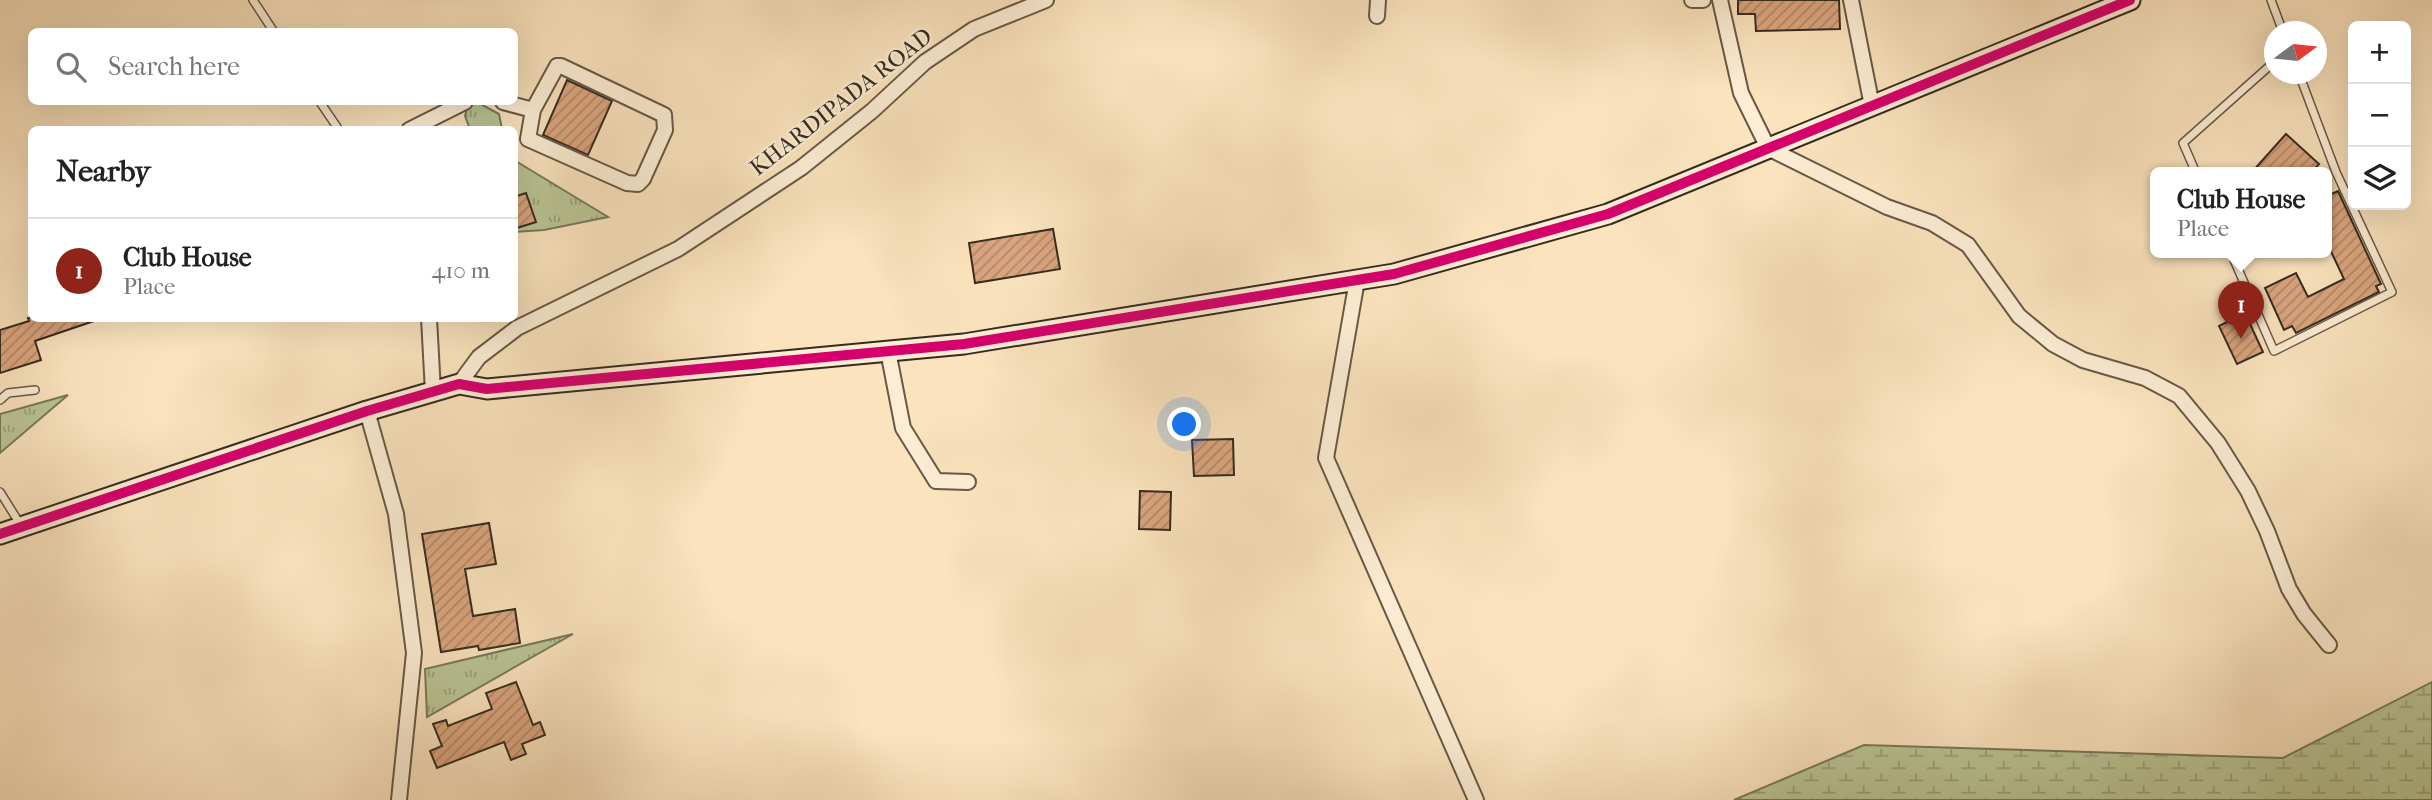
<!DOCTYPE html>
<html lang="en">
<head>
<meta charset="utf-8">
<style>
  :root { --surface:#fff; --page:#f2f2f2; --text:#222; --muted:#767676; --line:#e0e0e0; --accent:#8f2418 }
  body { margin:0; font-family:"IM FELL French Canon",serif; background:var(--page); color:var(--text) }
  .controls { position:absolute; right:21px; top:21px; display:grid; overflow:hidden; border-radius:10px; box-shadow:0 7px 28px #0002 }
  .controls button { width:63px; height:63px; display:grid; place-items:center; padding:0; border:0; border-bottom:2px solid var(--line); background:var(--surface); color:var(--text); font:35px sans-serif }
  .compass { position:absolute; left:2264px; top:21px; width:63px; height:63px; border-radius:50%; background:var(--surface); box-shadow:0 7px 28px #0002; rotate:75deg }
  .you { position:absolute; left:1185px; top:425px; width:24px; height:24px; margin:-18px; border:5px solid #fff; border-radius:50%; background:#1a73e8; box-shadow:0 0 0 10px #1a73e833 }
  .badge { display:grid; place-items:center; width:46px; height:46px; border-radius:50%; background:var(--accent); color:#fff; font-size:23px; font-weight:700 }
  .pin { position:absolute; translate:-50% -58px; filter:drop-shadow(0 2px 4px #0008) }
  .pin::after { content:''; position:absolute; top:37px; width:24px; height:21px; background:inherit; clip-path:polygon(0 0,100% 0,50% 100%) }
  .popup { position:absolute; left:2150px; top:167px; width:182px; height:91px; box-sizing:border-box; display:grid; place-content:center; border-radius:10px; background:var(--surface); filter:drop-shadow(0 2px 5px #0005); font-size:23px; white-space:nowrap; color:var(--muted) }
  .popup b { font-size:26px; color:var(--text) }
  .popup::after { content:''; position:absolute; left:50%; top:100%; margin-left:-14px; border:14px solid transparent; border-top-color:var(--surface) }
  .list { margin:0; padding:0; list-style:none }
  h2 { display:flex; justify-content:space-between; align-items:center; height:91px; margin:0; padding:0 28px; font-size:30px }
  h2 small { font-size:23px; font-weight:400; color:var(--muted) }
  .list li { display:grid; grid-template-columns:46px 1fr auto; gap:21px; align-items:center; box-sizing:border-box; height:105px; padding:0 28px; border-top:2px solid var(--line) }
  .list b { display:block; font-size:26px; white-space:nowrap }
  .list p { margin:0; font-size:23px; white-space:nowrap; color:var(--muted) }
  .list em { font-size:23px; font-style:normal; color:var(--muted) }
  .icon { flex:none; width:38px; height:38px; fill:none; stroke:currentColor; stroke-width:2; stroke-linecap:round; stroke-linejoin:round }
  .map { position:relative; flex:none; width:2432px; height:800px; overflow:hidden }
  .search { position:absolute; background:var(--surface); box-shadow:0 7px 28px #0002; left:28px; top:28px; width:490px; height:77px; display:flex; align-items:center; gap:18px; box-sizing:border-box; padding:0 24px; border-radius:10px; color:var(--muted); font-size:26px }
  .panel { position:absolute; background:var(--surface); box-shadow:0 7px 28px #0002; left:28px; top:126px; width:490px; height:196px; border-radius:10px }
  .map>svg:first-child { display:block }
  .wetland { fill:url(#wetland-marsh); stroke:#78785a; stroke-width:2 }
  .park { fill:url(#park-tufts); stroke:#78785a; stroke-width:2 }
  .building { fill:url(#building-hatch); stroke:#362b1f; stroke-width:2 }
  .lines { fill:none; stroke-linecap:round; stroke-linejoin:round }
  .lane-casing { stroke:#675946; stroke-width:10 }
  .street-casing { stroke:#675946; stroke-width:18 }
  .secondary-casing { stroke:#362b1f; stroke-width:23 }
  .lane { stroke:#fcedd4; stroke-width:7 }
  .street { stroke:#fcedd4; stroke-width:14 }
  .secondary { stroke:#fcedd4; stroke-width:19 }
  .cycleway-casing { stroke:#fcedd4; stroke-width:15 }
  .cycleway { stroke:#d6006c; stroke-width:10 }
  .labels { text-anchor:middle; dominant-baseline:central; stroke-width:5; stroke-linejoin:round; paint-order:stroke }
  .street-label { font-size:23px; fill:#362b1f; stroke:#fcedd4 }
</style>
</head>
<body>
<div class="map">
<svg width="2432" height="800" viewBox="0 0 2432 800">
  <defs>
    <pattern id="wetland-marsh" width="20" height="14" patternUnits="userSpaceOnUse" patternTransform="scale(1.75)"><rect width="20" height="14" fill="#bac494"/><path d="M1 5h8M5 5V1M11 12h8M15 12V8" fill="none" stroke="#989f78"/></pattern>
    <pattern id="park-tufts" width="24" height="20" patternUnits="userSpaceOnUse" patternTransform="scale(1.75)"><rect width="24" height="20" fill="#bac494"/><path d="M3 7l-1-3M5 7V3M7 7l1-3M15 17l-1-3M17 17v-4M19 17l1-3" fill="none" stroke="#989f78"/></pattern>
    <pattern id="building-hatch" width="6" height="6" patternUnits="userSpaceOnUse" patternTransform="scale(1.75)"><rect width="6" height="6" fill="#daa57e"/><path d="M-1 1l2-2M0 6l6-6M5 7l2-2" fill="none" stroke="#b28767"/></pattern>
  </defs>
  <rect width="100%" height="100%" fill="#fae3bd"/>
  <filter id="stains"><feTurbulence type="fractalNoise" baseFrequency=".00286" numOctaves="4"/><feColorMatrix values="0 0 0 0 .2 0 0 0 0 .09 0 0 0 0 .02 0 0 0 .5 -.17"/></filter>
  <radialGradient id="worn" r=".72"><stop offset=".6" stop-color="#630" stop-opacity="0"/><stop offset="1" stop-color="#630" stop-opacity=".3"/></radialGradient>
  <path class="wetland" d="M2432,682v118h-698l130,-55 419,13z"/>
  <path class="park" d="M469,102h8l22,12 3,15h-32l-5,-13z
    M514,160l94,57 -64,13 -29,2z
    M68,395l-68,58v-39z
    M573,634l-146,83 -2,-48z"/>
  <path class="building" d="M1738,0h101l1,29 -84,2 -1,-17h-17z
    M567,80l45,21 -24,54 -45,-20z
    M2286,134l33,30 -8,9h-60z
    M2338,191l43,93 -5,2 3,6 -83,41 -4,-7 -8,4 -19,-42 31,-15 12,24 36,-18 -17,-36v-47z
    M526,193l10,29 -22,7v-32z
    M1053,229l7,40 -85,14 -6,-40z
    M2245,313l18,39 -26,12 -18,-38z
    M28,318h66v3l-59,20 6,19 -41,13v-43l29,-9z
    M1233,439l1,36 -40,1 -2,-36z
    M1140,491l31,1 -1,38 -31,-1z
    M489,523l7,41 -31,5 8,47 42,-7 5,34 -41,7 -1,-4 -37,6 -19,-118z
    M516,682l17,43 7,-3 5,13 -23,9 4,10 -15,6 -7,-18 -67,26 -7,-17 12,-5 -9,-22 13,-4 2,6 44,-17 -6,-16z"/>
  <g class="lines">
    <g class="lane-casing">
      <path id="lane" d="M253,0l21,32
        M2271,0l12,32
        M320,102l19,28
        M2196,173l-13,-30 91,-81
        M2231,253l43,98 118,-59 -56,-120 -37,-98
        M0,400l8,-7 27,-3
        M0,492l20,32"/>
    </g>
    <g class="street-casing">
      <path id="street" d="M1692,0h11
        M1720,0l21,93 27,55 119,59 45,16 36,22 51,71 34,28 30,16 62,18 34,18 39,47 30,48 19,40 22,58 15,25 25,31
        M1851,0l21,106
        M1377,16l1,-16
        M557,66h4l103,49 1,15 -22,49 -5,5 -11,-1 -99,-44 5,-29z
        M503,102l30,8
        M409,130l56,-28
        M1357,280l-31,178 150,342
        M429,318l4,74
        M888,351l15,77 33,53 32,1
        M459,384l20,-27 38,-29 161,-79 123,-81 71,-57 53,-49 49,-33 72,-29
        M367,411l29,103 18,139 -15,147"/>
    </g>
    <g class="secondary-casing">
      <path id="secondary" d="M0,534l367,-123 92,-27 28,5 477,-45 430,-70 214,-60 522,-214"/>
    </g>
    <use href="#lane" class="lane"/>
    <use href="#street" class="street"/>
    <use href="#secondary" class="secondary"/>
    <g class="cycleway-casing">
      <path id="cycleway" d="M0,534l367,-123 92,-27 28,5 477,-45 430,-70 214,-60 522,-214"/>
    </g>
    <use href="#cycleway" class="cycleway"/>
  </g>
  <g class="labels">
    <g class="street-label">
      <text transform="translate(841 102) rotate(-38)">KHARDIPADA ROAD</text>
    </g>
  </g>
  <rect width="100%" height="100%" filter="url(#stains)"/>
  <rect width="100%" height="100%" fill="url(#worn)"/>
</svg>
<div class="controls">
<button>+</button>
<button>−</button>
<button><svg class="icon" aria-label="layers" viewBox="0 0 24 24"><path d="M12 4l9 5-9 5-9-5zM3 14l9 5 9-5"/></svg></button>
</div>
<svg class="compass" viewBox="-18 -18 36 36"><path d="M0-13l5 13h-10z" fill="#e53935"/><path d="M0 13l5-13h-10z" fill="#767676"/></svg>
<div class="you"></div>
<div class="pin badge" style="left:2241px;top:339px">1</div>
<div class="popup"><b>Club House</b>Place</div>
<div class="search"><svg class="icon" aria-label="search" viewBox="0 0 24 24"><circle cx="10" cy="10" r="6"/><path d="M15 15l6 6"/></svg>Search here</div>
<section class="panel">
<h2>Nearby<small></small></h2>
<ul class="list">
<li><span class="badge">1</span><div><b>Club House</b><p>Place</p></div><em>410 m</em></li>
</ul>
</section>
</div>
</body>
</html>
